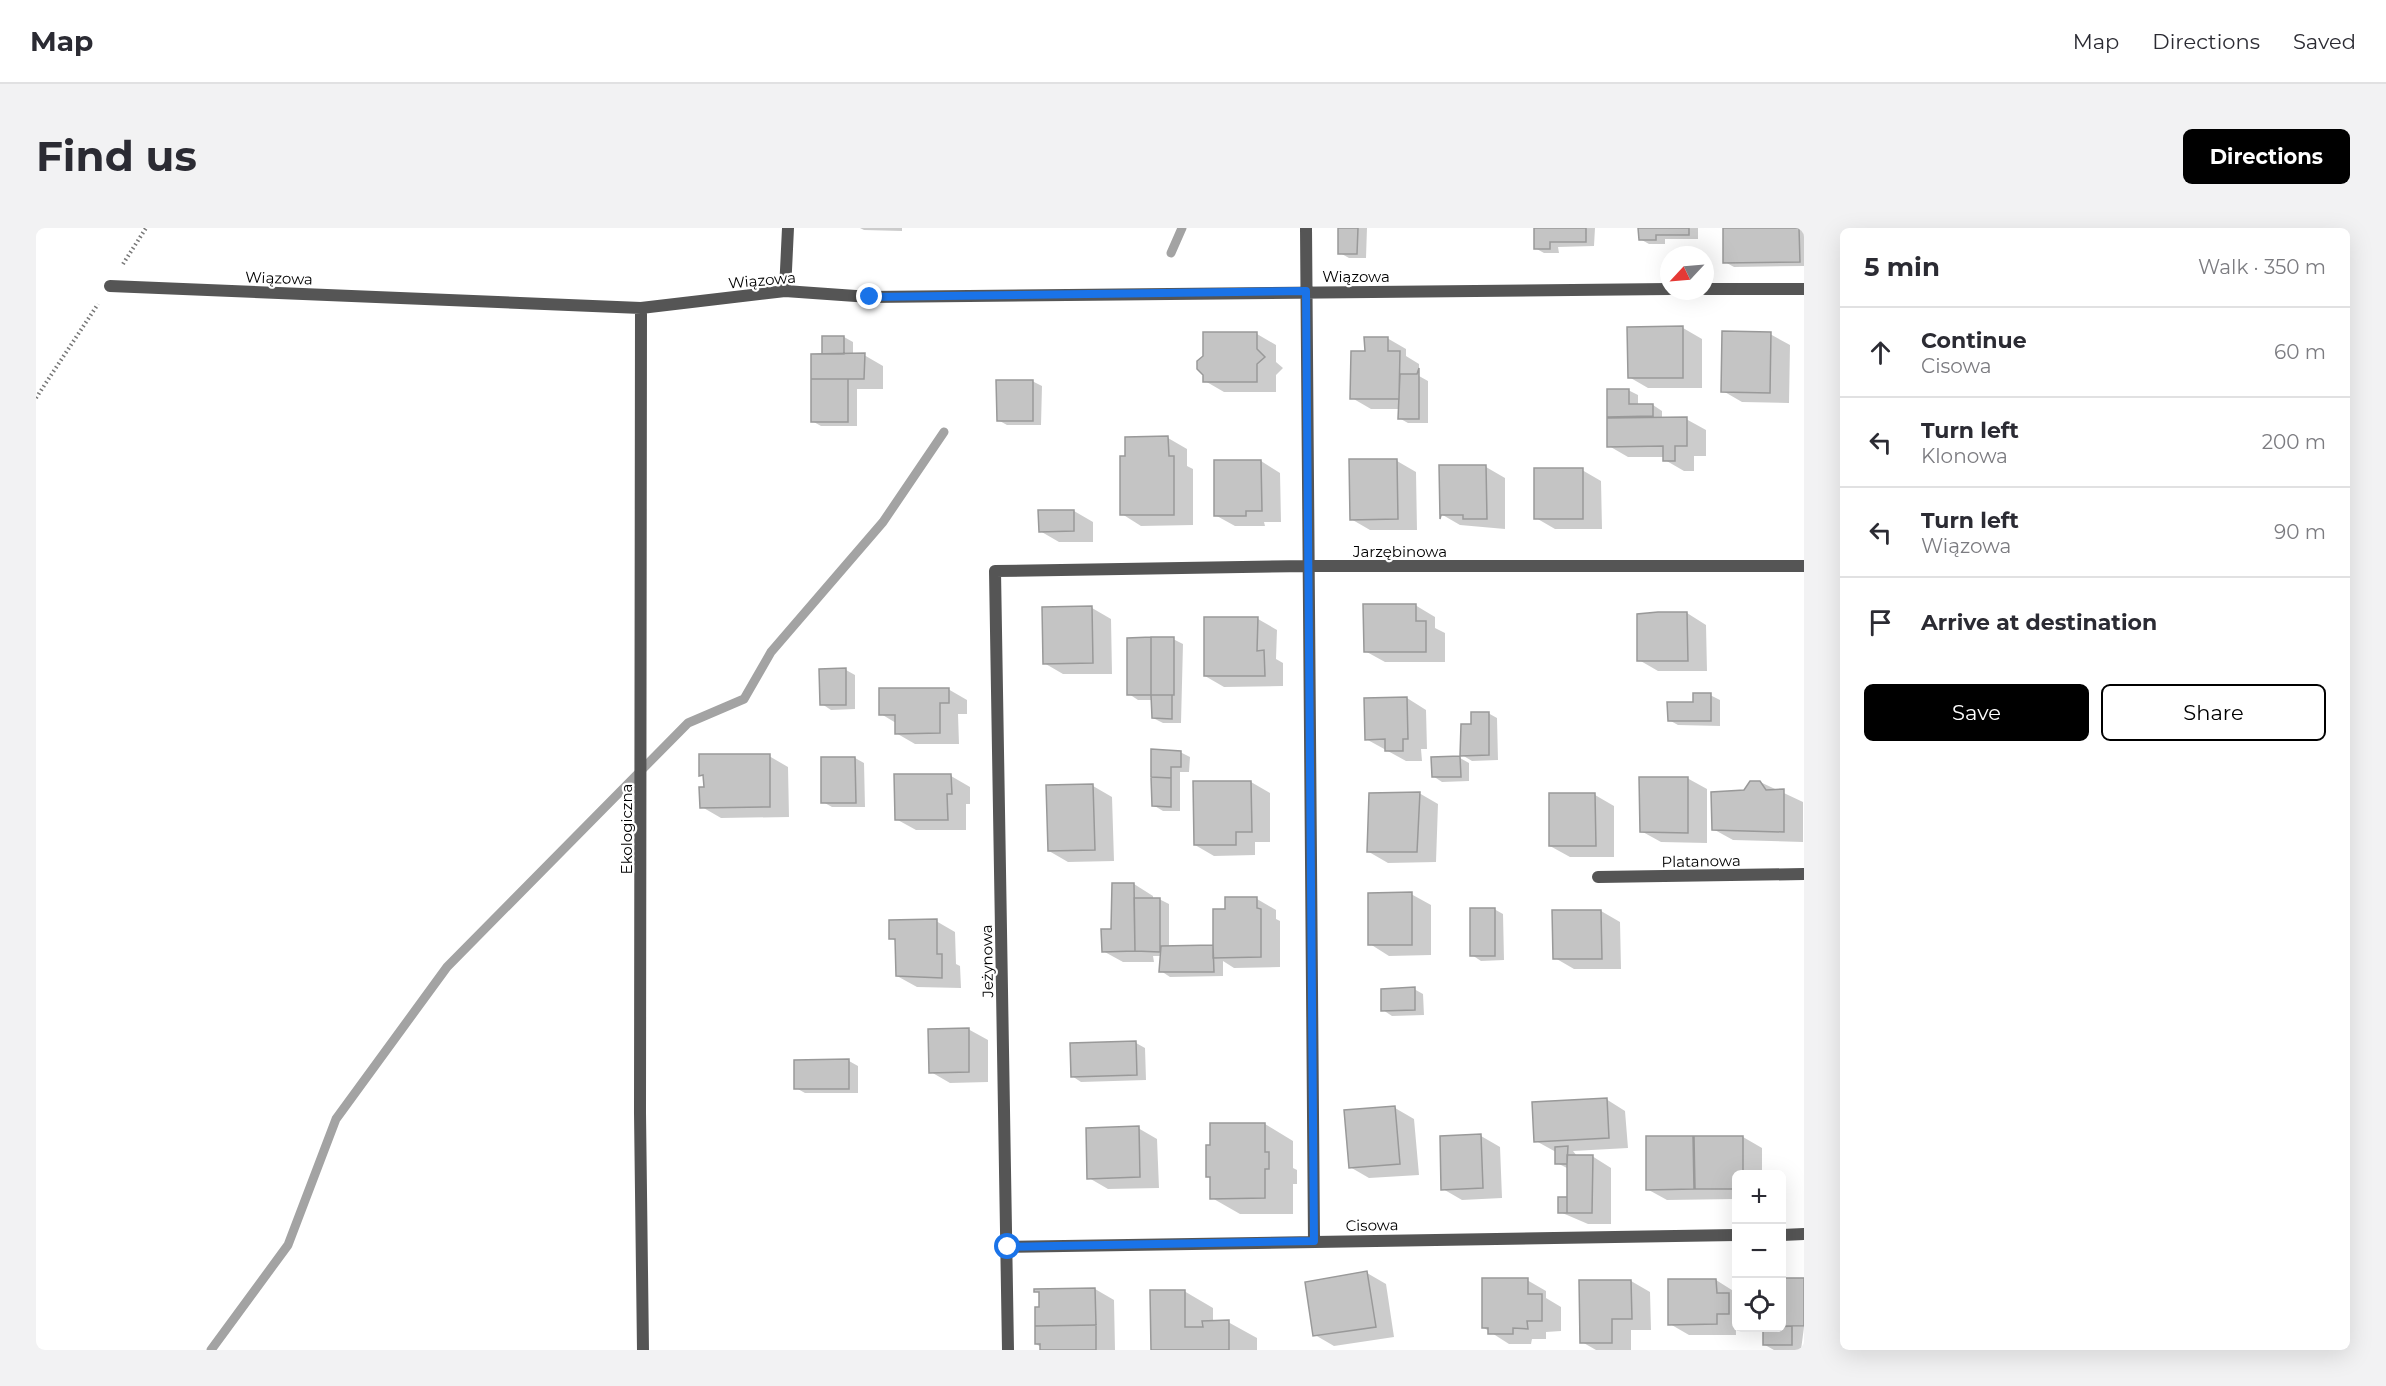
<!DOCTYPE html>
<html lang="en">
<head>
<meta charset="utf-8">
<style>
  :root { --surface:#fff; --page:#f2f2f3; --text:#2b2b33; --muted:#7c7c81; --line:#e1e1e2; --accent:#000 }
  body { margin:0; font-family:Montserrat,sans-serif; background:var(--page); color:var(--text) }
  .controls { position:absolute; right:18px; bottom:18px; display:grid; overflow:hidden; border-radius:9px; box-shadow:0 6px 24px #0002 }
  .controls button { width:54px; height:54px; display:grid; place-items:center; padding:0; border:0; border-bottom:2px solid var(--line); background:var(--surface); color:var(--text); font:30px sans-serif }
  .compass { position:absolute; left:1624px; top:18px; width:54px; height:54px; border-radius:50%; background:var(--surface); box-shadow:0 6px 24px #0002; rotate:244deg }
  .stop { position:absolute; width:18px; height:18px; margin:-14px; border:4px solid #1a73e8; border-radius:50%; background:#fff }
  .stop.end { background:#1a73e8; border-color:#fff; box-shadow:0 2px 6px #0008 }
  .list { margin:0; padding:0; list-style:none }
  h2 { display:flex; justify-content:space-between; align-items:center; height:78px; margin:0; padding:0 24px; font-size:26px }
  h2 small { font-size:20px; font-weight:400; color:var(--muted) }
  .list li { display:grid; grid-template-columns:39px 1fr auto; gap:18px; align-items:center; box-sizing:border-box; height:90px; padding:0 24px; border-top:2px solid var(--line) }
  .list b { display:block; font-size:22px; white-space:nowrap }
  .list p { margin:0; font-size:20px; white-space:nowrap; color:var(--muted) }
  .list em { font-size:20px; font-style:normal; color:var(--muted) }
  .actions { display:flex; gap:12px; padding:18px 24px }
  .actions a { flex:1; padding:14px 0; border:2px solid var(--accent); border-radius:9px; text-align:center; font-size:21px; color:var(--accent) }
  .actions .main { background:var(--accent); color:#fff }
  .icon { flex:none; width:33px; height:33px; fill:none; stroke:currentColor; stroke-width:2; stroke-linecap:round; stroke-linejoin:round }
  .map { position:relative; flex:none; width:1768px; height:1122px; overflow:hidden; border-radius:9px }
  header { display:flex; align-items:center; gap:36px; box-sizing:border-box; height:84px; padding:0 30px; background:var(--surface); border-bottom:2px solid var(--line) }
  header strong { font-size:28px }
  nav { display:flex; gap:33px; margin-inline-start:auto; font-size:21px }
  .intro { display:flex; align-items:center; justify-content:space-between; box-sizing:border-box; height:144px; padding:0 36px }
  h1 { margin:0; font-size:42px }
  .button { padding:15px 27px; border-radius:9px; background:var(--accent); color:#fff; font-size:21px; font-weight:700 }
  main { display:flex; gap:36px; padding:0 36px }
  aside { flex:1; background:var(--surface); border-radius:9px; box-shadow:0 6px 24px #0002 }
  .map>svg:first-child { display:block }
  .shadow { fill:#0003 }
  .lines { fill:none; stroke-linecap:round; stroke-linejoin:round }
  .stream { stroke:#a3a3a3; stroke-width:9 }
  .building { fill:#c4c4c4; stroke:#999; stroke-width:1.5 }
  .path { stroke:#777; stroke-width:4; stroke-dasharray:1.5 3; stroke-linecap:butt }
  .minor { stroke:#555; stroke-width:12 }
  .route { stroke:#1a73e8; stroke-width:8 }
  .labels { text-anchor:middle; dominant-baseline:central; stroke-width:4.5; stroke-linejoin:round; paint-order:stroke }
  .street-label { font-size:15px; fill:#000; stroke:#fff }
</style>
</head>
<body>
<header>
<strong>Map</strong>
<nav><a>Map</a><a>Directions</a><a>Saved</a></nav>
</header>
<div class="intro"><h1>Find us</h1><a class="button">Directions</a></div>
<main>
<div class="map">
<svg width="1768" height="1122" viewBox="0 0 1768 1122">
  <rect width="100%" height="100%" fill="#fff"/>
  <path class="shadow" d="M824,0h42v3l-38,-1z
    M1304,0h27l-1,30h-17l-9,-5z
    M1499,0h60l-1,18 -36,1 1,6h-15l-9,-5z
    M1604,0h58v11h-33v5h-16l-9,-5z
    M1688,0h80v38l-70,1 -9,-5z
    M1647,100l19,11v49h-54l-19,-11z
    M1169,105l52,1 19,11v17l7,6 -7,7v17h-52l-19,-11z
    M1734,106l20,11 -1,58 -47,-1 -19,-11z
    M808,109l9,5v13h11l19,11v23h-26v37h-36l-9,-5 12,-66z
    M1351,110l19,11v7l13,8v12l9,5v42h-20l-9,-5 1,-9h-29l-19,-11 14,-46z
    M996,153l10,5 -1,39h-34l-9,-5z
    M1592,162l10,5v10h15l9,6v8h24l20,11v26h-12v15h-10l-19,-11v-3h-37l-19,-11 6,-27 -6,-3z
    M1132,210l19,11v17l6,3v56l-52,1 -19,-12z
    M1225,233l19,12 1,49h-17l1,4h-30l-20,-11z
    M1361,233l19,11 1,58h-47l-19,-11z
    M1450,239l19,11v51l-45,-4 -19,-11z
    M1546,242l19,11 1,48h-47l-19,-11z
    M1038,283l19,11v20h-34l-19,-11z
    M1379,377l20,12v11l10,5v29h-60l-20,-11z
    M1056,380l19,11 1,55h-49l-19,-11z
    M1651,385l19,12 1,46h-49l-19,-11 -1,-44z
    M1169,391h53l19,11 -1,29 7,4v23l-59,1 -19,-11z
    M1137,411l10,5 -2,79h-18l-10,-5v-18h-15l-9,-6z
    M810,442l9,5v34l-24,1 -9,-6z
    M912,461l19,11v14h-9l1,30h-44l-19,-11v-10l-15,-9z
    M1674,467l10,5v26l-42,-1 -9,-5z
    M1371,470l19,12 1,39h-6l1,12h-16l-40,-22z
    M1452,485l9,5 1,42 -26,1 -10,-6 10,-30z
    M1117,523l27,1 10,5 -1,15h-9v39h-17l-10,-6z
    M733,528l19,11 1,50 -68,1 -19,-11 3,-19v-11l-4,-2z
    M819,530l9,5 1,44h-33l-9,-5z
    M1424,530l9,5v18l-27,1 -9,-6z
    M860,548h55l19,11v17h-4v26h-50l-20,-11z
    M1651,550l20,11v54l-46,-1 -20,-11z
    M1215,554l19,11v49h-15v13l-41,1 -19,-11z
    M1724,554l43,20v40l-70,-2 -20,-11 32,-38z
    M1057,558l19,11 2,64 -46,1 -19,-11z
    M1383,565l19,11 -2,58 -48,1 -19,-11z
    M1559,567l19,11v51h-44l-20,-11z
    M1098,656l19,12v3h6l10,5v43l45,-1 12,-35 31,-12 19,11v9l4,2v46l-46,1 -11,-7v15l-53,1 -9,-6v-15h-8l1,6h-31l-20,-11z
    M1375,666l20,11v50l-42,1 -19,-12z
    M1458,681l9,5 1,46 -23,1 -9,-6z
    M1565,683l19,11 1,47h-47l-19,-11z
    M900,693l19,11 1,32 4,2 1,22 -44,-1 -20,-11v-34l-6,-4z
    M1378,761l9,5 1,21 -32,1 -9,-6z
    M932,801l20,11v42l-38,1 -19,-11z
    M1100,815l9,5 1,32 -65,2 -9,-6z
    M813,833l9,5v27h-53l-9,-5z
    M1570,871l19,12 3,37 -55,3 4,5h15l19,12v56h-23l-28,-12 9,-12v-31l-12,-6 -1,-11 -20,-11z
    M1359,880l19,11 5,56 -50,3 -19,-11z
    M1229,896l28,17v27l4,2v14h-4v30h-53l-28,-16v-19l-5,-3z
    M1102,900l19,11 2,49 -51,1 -19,-11z
    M1445,908l19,11 2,51 -40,2 -19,-11 -2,-52z
    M1707,909l19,11v26h-26v25l-69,1 -20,-11v-51z
    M1331,1045l19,11 8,53 -60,9 -19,-11z
    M1491,1052l19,11v7l15,9v24l-15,1v7h-14l-1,5h-22l-25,-16z
    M1680,1052l19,12 1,43h-47l-19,-11z
    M1746,1052h22v44h-15l3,3h12l-3,23h-27l-9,-5v-17h17z
    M1595,1053l19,11 1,38h-20v20h-35l-14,-8z
    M1059,1061l19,11 1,50h-74v-3l-5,-3z
    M1148,1063l29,17v14h15l29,16v12h-104z"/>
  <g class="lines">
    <path class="stream" d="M1135,25l11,-25
      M175,1122l77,-105 48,-126 111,-152 241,-244 56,-24 27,-47 112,-130 61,-90"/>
  </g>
  <path class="building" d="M1302,0h20l-1,26h-19z
    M1498,0h52v14h-36v7h-16z
    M1602,0h51v7h-33v5h-17z
    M1687,0h76l1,34 -77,1z
    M1647,98v52h-55l-1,-51z
    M1686,103l49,1 -1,61 -49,-1z
    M1167,104h54v17l8,8 -8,7v18h-54v-7l-6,-6v-8l6,-5z
    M786,108h22v18h-22z
    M1328,109h24v14h12l-1,48h-49l1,-48h14z
    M829,125l-1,26h-53v-25z
    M1383,140v51h-21l2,-45h17z
    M775,151h37v43h-37z
    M960,152h37v41h-36z
    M1571,161h22v15h24v12l-46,1z
    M1651,189v29h-12v15h-12v-15l-56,1v-29z
    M1132,208l1,20h5v59h-54v-59h5v-19z
    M1313,231h48l1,60 -48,1z
    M1178,232h47l1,51h-16v5h-32z
    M1403,237h47l1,54h-24v-4h-22l-1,4z
    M1498,240h49v51h-49z
    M1002,282h36v21l-35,1z
    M1327,376h53v17h10v31h-62z
    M1056,378l1,57 -50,1 -1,-57z
    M1622,384h29l1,49h-51v-47z
    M1168,389h54l-1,34 7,-1 1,26h-61z
    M1115,409v58h-24v-57z
    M1115,409h23v58h-23z
    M810,440v37h-26l-1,-36z
    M843,460h70v15h-9v30l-45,1v-19h-16z
    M1657,465h18v28h-43l-1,-19h26z
    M1115,467h21v24l-20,-1z
    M1371,469l1,42h-5v12h-18v-12l-20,1 -1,-42z
    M1435,484h18v43l-29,1 1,-32h10z
    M1115,521l30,2v16h-10v11l-20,-1z
    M663,526h71v53l-70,1 -1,-21h5l-1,-12 -4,1z
    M1424,528l1,21h-29l-1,-20z
    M785,529h34l1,46h-35z
    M858,546h57l1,20h-5l1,26h-53z
    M1115,549l20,1v29l-19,-1z
    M1603,549h49v56l-48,-1z
    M1157,553h58l1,51h-16v13h-42z
    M1714,553h10l6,9 18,-1v43l-72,-2 -1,-38 33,-2z
    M1057,556l2,66 -47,1 -2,-66z
    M1384,564l-3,60h-50l2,-59z
    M1513,565h46l1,53h-47z
    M1076,655h22l1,68 -33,1 -1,-23h10z
    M1376,664v53h-44v-52z
    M1189,669h32v11l4,1v48l-48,1v-49h12z
    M1098,670h26v54l-25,-1z
    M1434,680h25v48h-25z
    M1516,682h49l1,49h-49z
    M901,691v35h5v24l-46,-2 -1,-37h-6v-19z
    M1177,717l1,27h-55l2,-26z
    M1379,759v23l-34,1v-22z
    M933,800v44l-40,1 -1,-44z
    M1100,813l1,34 -66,2 -1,-34z
    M813,831v30h-55v-29z
    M1571,870l2,40 -75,4 -2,-40z
    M1359,878l5,58 -51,4 -5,-58z
    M1174,895h55v29h4v17h-4v29l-55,1v-22h-4v-32h4z
    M1103,898l1,51 -53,2 -1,-51z
    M1445,906l2,54 -42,2 -1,-54z
    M1610,908h47l1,53 -48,1z
    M1658,908h49v38h-7v15h-41z
    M1532,918l-1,18h-12v-17z
    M1531,927h26l-1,58h-25z
    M1522,969h9v16h-9z
    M1331,1043l9,56 -63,9 -8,-54z
    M1446,1050h46v16h14v27h-15l1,8 -15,-1v6h-25v-6h-6z
    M1746,1050h22v48h-22z
    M1632,1051h48l1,14h12v21h-12v10l-49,1z
    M1543,1052h52l1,39h-20v24h-32z
    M1059,1060l1,37 -61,1v-19h4v-15h-5v-3z
    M1114,1062h35v37h18l-1,-6 27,-1v30h-78z
    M1060,1097v25h-56v-6h-5v-18z
    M1756,1098v19h-29v-17z"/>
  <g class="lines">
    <path class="path" d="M87,36l23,-36
      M0,170l62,-94"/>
    <path class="minor" d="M1270,0l8,1013
      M74,58l531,22 144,-17 85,6 799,-8
      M1669,61h99
      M749,63l3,-63
      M605,80l-1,805 3,237
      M1562,649l206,-3
      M1746,1007l22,-1
      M972,1019l728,-12
      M972,1122l-13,-779 314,-5h495"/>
  </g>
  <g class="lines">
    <path class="route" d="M834,69l436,-6 8,950 -306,6"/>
  </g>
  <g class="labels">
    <g class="street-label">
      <text x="1320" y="48">Wiązowa</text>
      <text transform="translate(243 50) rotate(2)">Wiązowa</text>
      <text transform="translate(726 52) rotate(-5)">Wiązowa</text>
      <text x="1364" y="323">Jarzębinowa</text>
      <text transform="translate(590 601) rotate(-90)">Ekologiczna</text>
      <text transform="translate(1665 633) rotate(-1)">Platanowa</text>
      <text transform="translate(951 733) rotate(-91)">Jeżynowa</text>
      <text transform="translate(1336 997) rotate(-1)">Cisowa</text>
    </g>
  </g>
</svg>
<div class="controls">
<button>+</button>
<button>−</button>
<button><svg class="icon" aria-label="locate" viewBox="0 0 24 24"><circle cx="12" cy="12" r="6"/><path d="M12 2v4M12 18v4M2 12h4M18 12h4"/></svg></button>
</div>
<svg class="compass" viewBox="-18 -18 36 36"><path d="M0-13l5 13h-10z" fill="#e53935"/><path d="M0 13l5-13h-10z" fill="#7c7c81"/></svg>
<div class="stop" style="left:972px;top:1019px"></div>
<div class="stop end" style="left:834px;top:69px"></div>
</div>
<aside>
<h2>5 min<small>Walk · 350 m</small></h2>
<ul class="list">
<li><svg class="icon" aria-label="ahead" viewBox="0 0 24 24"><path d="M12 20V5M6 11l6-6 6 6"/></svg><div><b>Continue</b><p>Cisowa</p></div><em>60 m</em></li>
<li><svg class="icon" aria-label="left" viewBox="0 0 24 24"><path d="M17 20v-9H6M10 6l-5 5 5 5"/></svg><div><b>Turn left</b><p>Klonowa</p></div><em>200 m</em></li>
<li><svg class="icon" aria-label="left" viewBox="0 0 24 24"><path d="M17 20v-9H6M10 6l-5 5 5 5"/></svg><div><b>Turn left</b><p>Wiązowa</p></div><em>90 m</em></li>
<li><svg class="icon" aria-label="arrive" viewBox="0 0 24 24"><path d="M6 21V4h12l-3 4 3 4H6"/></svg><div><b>Arrive at destination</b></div></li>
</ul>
<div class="actions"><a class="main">Save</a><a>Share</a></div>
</aside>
</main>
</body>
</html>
